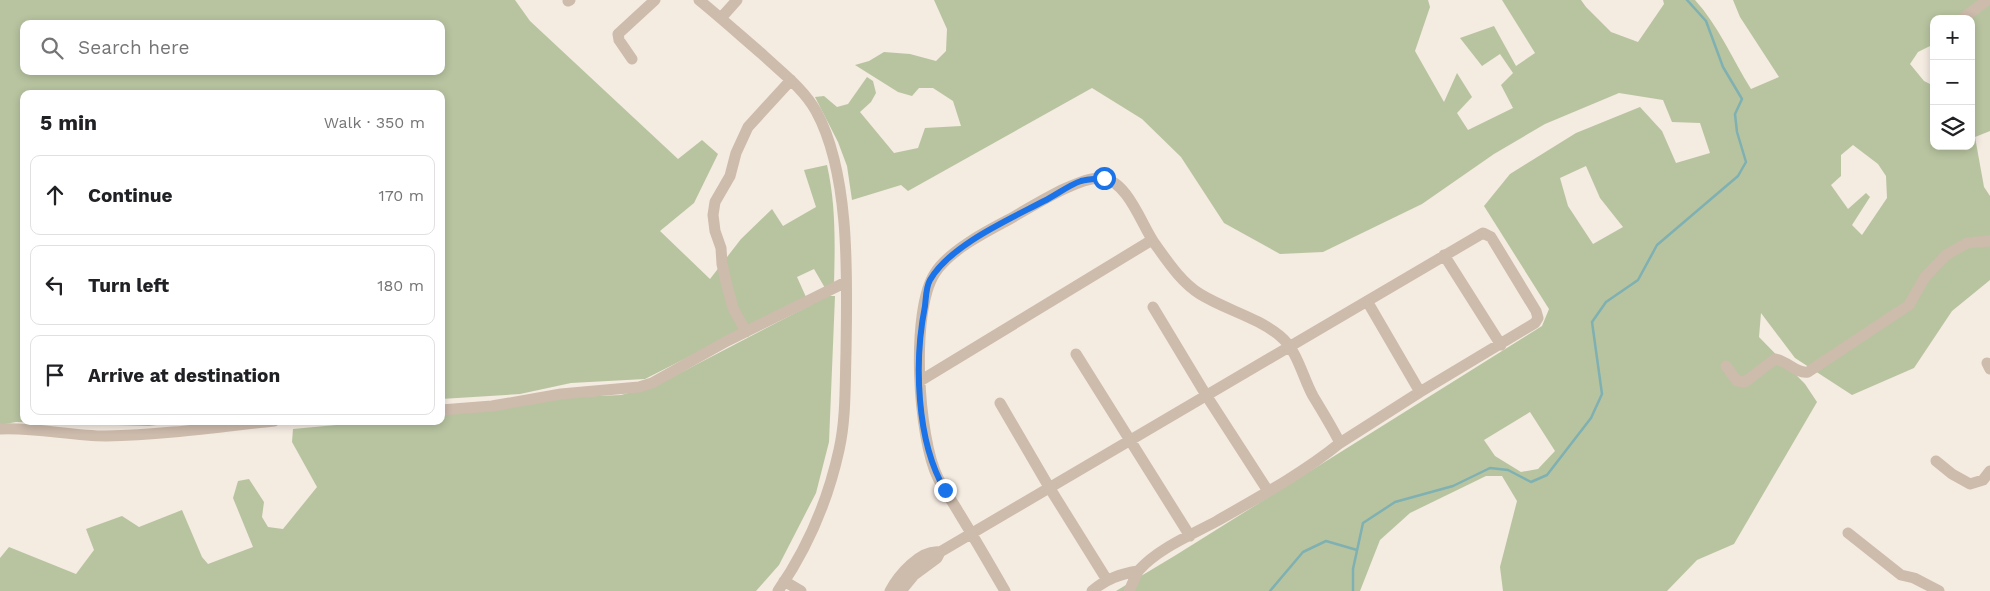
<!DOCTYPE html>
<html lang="en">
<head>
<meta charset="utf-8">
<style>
  :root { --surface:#fff; --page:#f2f2f2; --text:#202124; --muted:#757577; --line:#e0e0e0 }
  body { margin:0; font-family:"Work Sans",sans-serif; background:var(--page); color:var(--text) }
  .controls { position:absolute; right:15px; top:15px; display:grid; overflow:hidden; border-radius:10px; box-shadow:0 2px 8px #0003 }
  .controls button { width:45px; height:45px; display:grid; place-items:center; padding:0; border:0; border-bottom:1px solid var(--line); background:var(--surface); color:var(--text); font:25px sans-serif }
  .stop { position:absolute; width:15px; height:15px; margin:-11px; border:4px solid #1a73e8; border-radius:50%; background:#fff }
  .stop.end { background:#1a73e8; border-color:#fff; box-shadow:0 1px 5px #0008 }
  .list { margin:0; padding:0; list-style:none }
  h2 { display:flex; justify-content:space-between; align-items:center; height:65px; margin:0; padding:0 20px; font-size:21px }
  h2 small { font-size:16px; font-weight:400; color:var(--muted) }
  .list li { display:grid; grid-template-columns:32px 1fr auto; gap:15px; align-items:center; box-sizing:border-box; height:80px; margin:0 10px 10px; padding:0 10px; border:1px solid var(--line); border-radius:10px }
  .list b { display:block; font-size:19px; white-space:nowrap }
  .list em { font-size:16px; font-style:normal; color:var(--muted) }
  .icon { flex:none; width:28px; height:28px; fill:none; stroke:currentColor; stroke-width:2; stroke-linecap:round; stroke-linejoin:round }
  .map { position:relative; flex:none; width:1990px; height:591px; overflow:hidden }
  .search { position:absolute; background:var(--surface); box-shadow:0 2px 8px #0003; left:20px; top:20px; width:425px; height:55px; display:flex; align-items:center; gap:12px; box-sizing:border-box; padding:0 18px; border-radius:10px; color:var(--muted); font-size:19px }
  .panel { position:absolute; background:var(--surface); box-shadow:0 2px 8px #0003; left:20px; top:90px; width:425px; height:335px; border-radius:10px }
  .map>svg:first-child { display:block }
  .green { fill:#b8c4a0; fill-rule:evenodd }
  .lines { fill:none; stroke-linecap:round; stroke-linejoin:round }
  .stream { stroke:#7fb0b2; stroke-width:2.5 }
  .minor { stroke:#cdbbac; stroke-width:11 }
  .route { stroke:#1a73e8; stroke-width:6 }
</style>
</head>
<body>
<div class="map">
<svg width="1990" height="591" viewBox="0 0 1990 591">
  <rect width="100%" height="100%" fill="#f4ebe1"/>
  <path class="green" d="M0,0h515l15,21 148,138 24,-19 16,14 -24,49 -34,28 50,48 31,-40 31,-30 11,17 33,-19 -12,-37 23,-5c9,40 8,79 7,120l-9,3 -11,-19 -17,8 9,20 -161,82 -74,4 -51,11 -79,5v-305h-417v327h164l-39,5 -133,-4 -16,3zM24,24h417v47h-417z
    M934,0h494l2,7 -15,44 29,51 13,-29 15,24 -15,16 11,17 45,-22 -12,-23 12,-12 -13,-19 -18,12 -22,-28 34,-12 22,40 19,-13 -33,-53h79l5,7 25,25 27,10 26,-38 -1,-4h32c23,25 38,60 56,89l28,-12 -39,-60 -7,-17h257v131l-15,6 9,50 6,9v84l-38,31 -38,57 -62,27 -57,-37 -34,-45 -2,24 46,47 12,18 -83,142 -37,16 -30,31h-164l-3,-24 17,-66 -15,-25h-16l-76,37 -30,27 -20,51h-244l60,-36 366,-229 7,-17 -65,-103 26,-32 66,-41 64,-26 22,24 14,32 34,-10 -10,-30 -28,-1 -9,-22 -44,-7 -74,31 -51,30 -72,50 -99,48 -43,2 -56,-31 -43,-66 -39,-38 -50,-31 -184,103 -7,-6 -49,15 -5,-34 -9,-24 -23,-45 9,-1 13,11 11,-3 19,-27 6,4 3,12 -5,9 -11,10 34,41 24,-5 7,-20 36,-2 -8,-25 -20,-13h-14l-7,8 -14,-4 -43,-27 14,-4 15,-9 26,2 26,7 10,-10 1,-22zM1934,19h37v127h-37v-60l-10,-5 -14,-17 8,-12 16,-8zM1853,145l25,19 8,12 1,22 -25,37 -10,-10 18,-28 -4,-4 -18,16 -17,-24 10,-9v-21zM1586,166l14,32 23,29 -30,17 -25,-38 -8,-28zM1530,412l25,39 -17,18 -17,3 -26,-16 -11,-16z
    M828,296h7l-6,146 -13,51 -37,72 -23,26h-756v-33l9,-11 67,27 18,-24 -8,-21 36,-13 17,11 43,-17 20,47 6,7 45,-17 -20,-49 5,-17 11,-2 15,23 -2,15 6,10 15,2 34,-42 -25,-45 1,-13 86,-8h62v-6l132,-18 48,-2 36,-10z"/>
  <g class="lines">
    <path class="stream" d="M1270,591l33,-39 23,-11 31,9
      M1353,591v-22l10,-46 32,-21 58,-16 37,-18 18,2 23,12 16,-7 44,-57 11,-24 -10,-72 14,-20 32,-22 19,-35 81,-69 8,-14 -9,-30 -2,-18 7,-15 -19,-32 -17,-46 -19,-21"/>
    <path class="minor" d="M699,0c22,18 42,36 63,54 19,18 41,34 54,57 35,64 31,170 30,241 -1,33 0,67 -7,98 -11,50 -32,99 -61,141
      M568,1l2,-1
      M721,18l16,-18
      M1962,19l25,-19
      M632,59l-13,-19 -1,-6 37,-34
      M1444,255l57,90
      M1367,301l53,91
      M1153,307l53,88 62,96
      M746,332l-13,-24 -6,-22 -5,-22 -1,-16 -6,-17 -2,-16 2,-13 15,-26 6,-23 12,-26 43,-47
      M1076,354l114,182
      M1987,363l3,6
      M1726,366l11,15 8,1 30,-23c13,2 21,15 33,13l101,-67 16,-28 21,-22 21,-12 23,-2
      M920,381l232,-141
      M1000,403l49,84 58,93
      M441,410l51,-4 69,-12 78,-7 13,-4 75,-42 119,-59
      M0,429c35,-2 71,7 106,7 56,-1 113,-9 168,-15
      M1936,461l16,13 18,10 13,-4 7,-9
      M1848,533l53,42 13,3 25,13
      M784,581l17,10
      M890,591c8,-15 30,-42 50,-39l543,-319 8,4 45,74 2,7 -3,5 -115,69 -80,51
      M901,591l13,-16 23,-17 3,-6
      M1005,591c-15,-26 -30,-52 -46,-78 -7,-12 -15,-23 -21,-35 -20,-40 -28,-167 -3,-205 14,-22 50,-41 73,-53 22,-12 71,-44 94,-42 26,3 40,48 53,66 13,18 26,38 45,50 26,16 57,23 80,42 18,15 22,40 33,60 9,15 19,31 27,47 -37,30 -81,54 -123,78 -26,14 -58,27 -78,49 -4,6 -7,15 -10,21
      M1092,591c14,-12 28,-17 46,-20"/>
  </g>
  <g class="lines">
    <path class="route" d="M945,490c-29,-49 -31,-129 -20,-184 1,-9 1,-19 5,-26 20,-35 80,-61 114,-79 12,-6 25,-16 37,-20 7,-2 15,-2 23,-3"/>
  </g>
</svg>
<div class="controls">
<button>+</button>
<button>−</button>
<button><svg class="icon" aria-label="layers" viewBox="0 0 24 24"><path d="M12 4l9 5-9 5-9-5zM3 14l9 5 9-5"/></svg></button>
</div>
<div class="stop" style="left:1104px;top:178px"></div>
<div class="stop end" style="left:945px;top:490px"></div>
<div class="search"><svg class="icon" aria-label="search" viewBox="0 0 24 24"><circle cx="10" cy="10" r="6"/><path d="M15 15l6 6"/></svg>Search here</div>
<section class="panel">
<h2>5 min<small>Walk · 350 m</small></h2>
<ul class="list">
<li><svg class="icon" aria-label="ahead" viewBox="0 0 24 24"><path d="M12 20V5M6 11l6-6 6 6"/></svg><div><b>Continue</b></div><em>170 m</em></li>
<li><svg class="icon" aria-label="left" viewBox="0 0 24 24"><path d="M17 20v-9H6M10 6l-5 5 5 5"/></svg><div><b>Turn left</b></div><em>180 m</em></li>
<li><svg class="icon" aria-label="arrive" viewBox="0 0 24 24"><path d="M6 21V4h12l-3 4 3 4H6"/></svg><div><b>Arrive at destination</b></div></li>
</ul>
</section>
</div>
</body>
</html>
